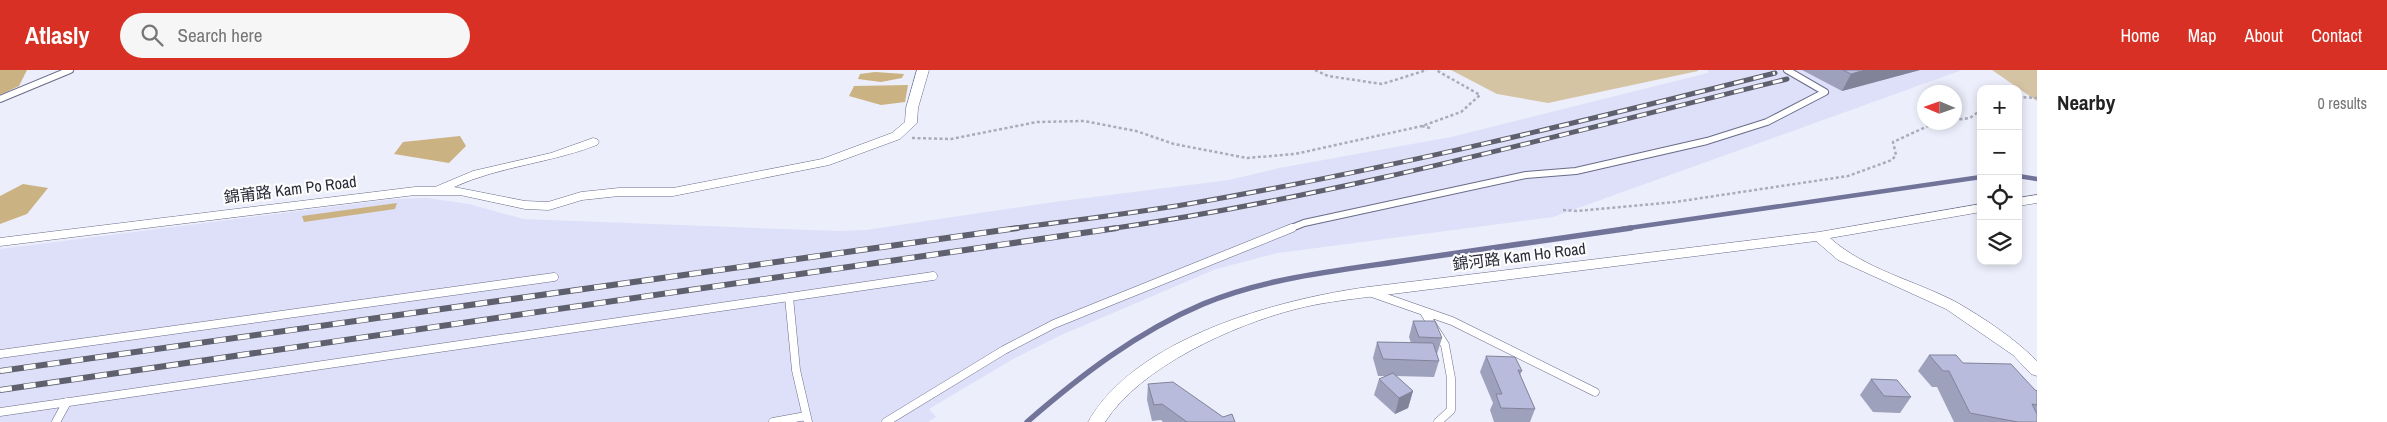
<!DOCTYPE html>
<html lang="en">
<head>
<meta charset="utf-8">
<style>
  :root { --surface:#fff; --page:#f6f6f6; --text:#222; --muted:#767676; --line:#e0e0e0; --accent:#d93025 }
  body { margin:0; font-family:"Archivo Narrow","Noto Sans TC",sans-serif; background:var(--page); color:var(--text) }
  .controls { position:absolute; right:15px; top:15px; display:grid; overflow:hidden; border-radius:10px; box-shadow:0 2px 8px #0003 }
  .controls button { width:45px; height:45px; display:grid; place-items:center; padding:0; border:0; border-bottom:1px solid var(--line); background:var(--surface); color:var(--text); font:25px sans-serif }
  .compass { position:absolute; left:1917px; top:15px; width:45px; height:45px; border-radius:50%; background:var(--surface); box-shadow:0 2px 8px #0003; rotate:272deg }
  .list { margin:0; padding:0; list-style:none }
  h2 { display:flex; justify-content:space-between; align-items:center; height:65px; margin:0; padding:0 20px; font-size:21px }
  h2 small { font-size:16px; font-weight:400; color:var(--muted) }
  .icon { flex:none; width:28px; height:28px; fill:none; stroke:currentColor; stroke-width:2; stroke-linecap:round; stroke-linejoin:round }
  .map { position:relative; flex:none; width:2037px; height:352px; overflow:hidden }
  header { display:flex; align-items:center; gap:30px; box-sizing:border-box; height:70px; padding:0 25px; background:var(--accent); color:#fff }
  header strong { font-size:24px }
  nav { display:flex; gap:28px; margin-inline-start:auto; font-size:18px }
  .search { width:350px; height:45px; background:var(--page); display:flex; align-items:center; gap:12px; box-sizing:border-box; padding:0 18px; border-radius:28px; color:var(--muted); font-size:19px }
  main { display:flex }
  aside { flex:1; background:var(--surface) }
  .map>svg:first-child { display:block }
  .built { fill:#dde0f8 }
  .green { fill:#d5c4a4 }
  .forest { fill:#cbb282 }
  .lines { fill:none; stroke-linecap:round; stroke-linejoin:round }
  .stream-far1 { stroke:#717399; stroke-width:4.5 }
  .stream { stroke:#717399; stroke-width:5.5 }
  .lane-far1-casing { stroke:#696b88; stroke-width:8 }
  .lane-casing { stroke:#696b88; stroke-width:9 }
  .street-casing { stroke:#696b88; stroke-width:1 }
  .path { stroke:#aaacb9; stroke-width:2.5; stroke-dasharray:3 2.5; stroke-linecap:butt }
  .lane-far1 { stroke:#fff; stroke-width:6 }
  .lane { stroke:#fff; stroke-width:8 }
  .street { fill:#fff; fill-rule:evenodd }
  .rail-far1-casing { stroke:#5f606d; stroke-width:5 }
  .rail-casing { stroke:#5f606d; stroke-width:6 }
  .rail-far1 { stroke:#fcfcfc; stroke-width:3; stroke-dasharray:10; stroke-linecap:butt }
  .rail { stroke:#fcfcfc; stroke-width:4.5; stroke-dasharray:12; stroke-linecap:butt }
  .wall { fill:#9ea1bc }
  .shaded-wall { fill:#818399 }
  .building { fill:#b8bbdb; stroke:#818399 }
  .labels { text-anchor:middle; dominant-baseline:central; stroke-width:4.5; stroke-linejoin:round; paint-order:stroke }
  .street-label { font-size:16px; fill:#2a2b38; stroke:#fcfcfc }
</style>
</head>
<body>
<header>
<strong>Atlasly</strong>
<div class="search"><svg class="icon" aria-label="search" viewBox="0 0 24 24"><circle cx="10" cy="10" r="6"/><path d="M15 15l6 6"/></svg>Search here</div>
<nav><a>Home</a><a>Map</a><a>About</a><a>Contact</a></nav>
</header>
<main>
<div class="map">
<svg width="2037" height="352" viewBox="0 0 2037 352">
  <rect width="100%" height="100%" fill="#eceefb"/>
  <path class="built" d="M1708,0h254l-409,147 -275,36 -62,16 -157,67 -46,23 -84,50 7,8 -8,5h-928v-173l394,-50 33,-1 42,6 54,15 314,12 29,-1 188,-28 175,-22 50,-12 172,-31 257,-64z"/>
  <path class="green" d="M1451,0h247v1l-150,32 -51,-9z
    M1992,0h45v31z"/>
  <path class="forest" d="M0,0h27l-8,16 -19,9z
    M875,2l29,2 -2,4 -21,4 -23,-3 2,-5z
    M908,15l-3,17 -24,3 -32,-9 5,-10z
    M460,66l6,10 -17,17 -55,-9 9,-12z
    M23,114l25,4 -21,26 -27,10v-28z
    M397,133l-2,6 -91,13 -2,-6z"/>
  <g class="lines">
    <path class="stream-far1" d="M2018,106l19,3
      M1622,159l359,-52"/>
    <path class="stream" d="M1027,352c53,-46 110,-90 176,-118 63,-26 131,-33 199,-43 76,-11 152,-22 229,-33"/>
    <g class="lane-far1-casing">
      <path id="lane-far1" d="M0,29l70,-29
        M1289,159l15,-6 222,-48 50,-4 131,-30 60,-19 58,-30 -38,-22"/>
    </g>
    <g class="lane-casing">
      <path id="lane" d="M1372,223l80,28 143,71
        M789,227l7,73 12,52
        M1424,242l21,33 6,33v32l-13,12
        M0,284l554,-77
        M0,342l933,-136
        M56,352l11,-20
        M773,352l33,-6
        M886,352l118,-72 50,-26 238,-96"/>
    </g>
    <g class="street-casing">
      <path id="street" d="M917,0h12l-11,38 -1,15 -17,16 -71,26 -156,31h-54l-37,4 -33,10 -24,-1 -65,-14h-45l-415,51v-8l415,-51h20l38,-16 78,-18 42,-15 4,1 2,3 -2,3c-46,18 -97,21 -143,42l71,14 23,1 33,-10 38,-4h54l149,-29 70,-26 13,-11 1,-14z
        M2037,125v8l-19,3v-8z
        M1981,134v8l-151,26c36,32 84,42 126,64 28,16 58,36 81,59v15l-6,-2 -18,-19 -67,-46 -108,-49 -22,-19 -448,56c-24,3 -49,6 -72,12 -63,16 -156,58 -191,113h-17c47,-84 191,-123 280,-135l451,-55z"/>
    </g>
    <path class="path" d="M1315,0l13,6 54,8 45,-14
      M2018,27l19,1
      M1954,50l16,-2 11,-8
      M1430,58l-8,-2 39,-14 19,-17 -44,-25
      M912,68l39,1 86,-17 47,-1 52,10 38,13 73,14 48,-4 127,-28
      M1563,140l14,1 98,-9 173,-26 44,-16 4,-5 -3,-13 44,-20"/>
    <use href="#lane-far1" class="lane-far1"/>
    <use href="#lane" class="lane"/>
    <use href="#street" class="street"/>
    <g class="rail-far1-casing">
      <path id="rail-far1" d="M1009,159c59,-8 119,-15 179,-25 197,-34 393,-82 587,-131
        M1109,159c229,-33 453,-95 678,-150"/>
    </g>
    <g class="rail-casing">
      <path id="rail" d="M0,301l1018,-143
        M0,320l1117,-162"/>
    </g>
    <use href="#rail-far1" class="rail-far1"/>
    <use href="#rail" class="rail"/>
  </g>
  <path class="wall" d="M1802,0h118l-78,21z
    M1413,251l29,17 -5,16 2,7 -5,16 -38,-1 17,15 -5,17 -13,6 -21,-19 5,-16 7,-3h-8l-5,-18 4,-16 34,1 -2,-6z
    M1929,285l34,8 74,28v31h-83l-17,-35h-5l-14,-16z
    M1486,286l36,15 -2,4 15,34 -5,13h-36l-4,-12 3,-7 -13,-31z
    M1871,309l40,18 -11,16 -27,-1 -13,-17z
    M1148,314l75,33 12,5h-72l-2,-2 -9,1 -5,-21z"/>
  <path class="shaded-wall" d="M1865,0h55l-78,21 9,-17z
    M1413,321l-5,17 -13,6 4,-16z"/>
  <path class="building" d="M1843,0h22l-14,4z
    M1413,251h22l7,17 -23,-1z
    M1377,272l56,1 6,18 -56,-2z
    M1929,285h27l7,8 48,1 24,26 2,1v14l-5,-1 5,10v8h-19l-48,-9 -21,-42h-6z
    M1486,286l29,1 7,14 -4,-1 17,39 -34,-1 -5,-14h6z
    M1393,303l20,18 -14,7 -20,-19z
    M1871,309l26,1 14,17 -27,-1z
    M1173,312l50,35 9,-3 3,8h-48l-25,-18 -8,1 -6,-21z"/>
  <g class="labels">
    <g class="street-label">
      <text transform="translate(290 119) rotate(-7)">錦莆路 Kam Po Road</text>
      <text transform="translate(1519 186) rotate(-7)">錦河路 Kam Ho Road</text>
    </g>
  </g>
</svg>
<div class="controls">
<button>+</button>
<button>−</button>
<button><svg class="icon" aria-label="locate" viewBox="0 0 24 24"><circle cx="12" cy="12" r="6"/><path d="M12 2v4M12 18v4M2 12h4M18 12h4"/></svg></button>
<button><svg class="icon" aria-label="layers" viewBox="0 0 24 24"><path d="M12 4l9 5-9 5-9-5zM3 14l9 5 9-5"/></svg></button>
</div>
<svg class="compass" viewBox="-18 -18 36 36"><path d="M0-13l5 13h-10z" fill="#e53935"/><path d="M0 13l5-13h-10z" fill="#767676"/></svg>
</div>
<aside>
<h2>Nearby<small>0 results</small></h2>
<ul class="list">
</ul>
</aside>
</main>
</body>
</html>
